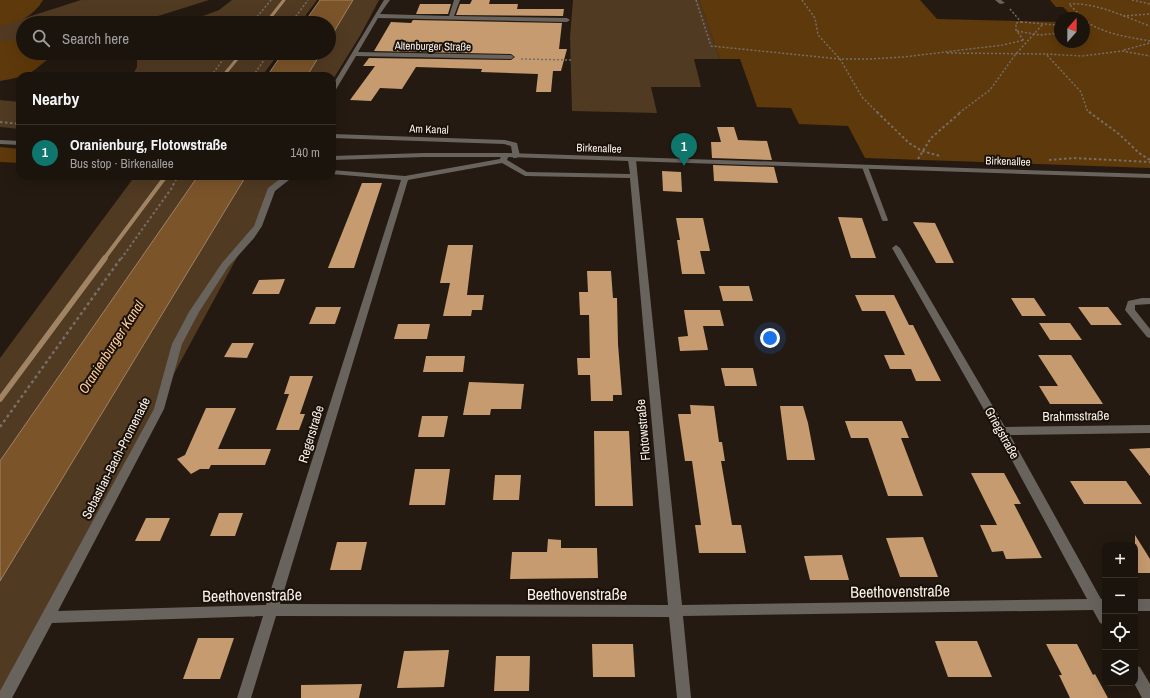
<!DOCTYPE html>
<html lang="en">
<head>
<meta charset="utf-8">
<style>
  :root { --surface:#1b140d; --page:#241d16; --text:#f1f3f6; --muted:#a09e9d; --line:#39332e; --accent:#0f766e }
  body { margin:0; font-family:"Archivo Narrow",sans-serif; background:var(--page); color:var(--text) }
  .controls { position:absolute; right:12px; bottom:12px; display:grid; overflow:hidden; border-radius:8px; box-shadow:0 4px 16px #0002 }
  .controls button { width:36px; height:36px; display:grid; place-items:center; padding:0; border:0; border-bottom:1px solid var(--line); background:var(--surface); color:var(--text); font:20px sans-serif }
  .compass { position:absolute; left:1054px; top:12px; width:36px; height:36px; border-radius:50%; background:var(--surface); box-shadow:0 4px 16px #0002; rotate:21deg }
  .you { position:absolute; left:770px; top:338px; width:14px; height:14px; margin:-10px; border:3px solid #fff; border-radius:50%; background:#1a73e8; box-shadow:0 0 0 6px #1a73e833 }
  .badge { display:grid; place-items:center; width:26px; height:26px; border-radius:50%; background:var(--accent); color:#fff; font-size:13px; font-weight:700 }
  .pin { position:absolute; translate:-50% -33px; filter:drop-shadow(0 1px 2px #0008) }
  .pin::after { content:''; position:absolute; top:21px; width:14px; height:12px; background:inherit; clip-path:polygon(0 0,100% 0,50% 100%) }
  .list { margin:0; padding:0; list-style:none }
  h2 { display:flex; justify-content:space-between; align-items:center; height:52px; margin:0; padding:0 16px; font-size:17px }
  h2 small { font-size:13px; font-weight:400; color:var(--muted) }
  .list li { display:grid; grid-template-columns:26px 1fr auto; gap:12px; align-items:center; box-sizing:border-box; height:56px; padding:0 16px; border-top:1px solid var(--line) }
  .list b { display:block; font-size:15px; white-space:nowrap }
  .list p { margin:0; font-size:13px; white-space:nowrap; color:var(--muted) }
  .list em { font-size:13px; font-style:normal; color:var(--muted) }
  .icon { flex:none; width:22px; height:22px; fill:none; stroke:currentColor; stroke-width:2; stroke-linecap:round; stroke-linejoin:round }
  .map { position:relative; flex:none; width:1150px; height:698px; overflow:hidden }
  .search { position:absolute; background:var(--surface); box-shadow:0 4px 16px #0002; left:16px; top:16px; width:320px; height:44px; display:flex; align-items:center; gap:10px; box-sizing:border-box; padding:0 14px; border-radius:22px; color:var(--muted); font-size:15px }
  .panel { position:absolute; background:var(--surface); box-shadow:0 4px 16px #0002; left:16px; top:72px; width:320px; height:108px; border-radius:12px }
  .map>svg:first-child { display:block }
  .green { fill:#513a22 }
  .forest { fill:#5e390b }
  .water { fill:#7b542a; stroke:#a18464 }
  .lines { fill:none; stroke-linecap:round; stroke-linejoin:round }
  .stream-far2 { stroke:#a18464; stroke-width:3 }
  .stream-far1 { stroke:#a18464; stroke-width:4 }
  .stream { stroke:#a18464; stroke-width:5.5 }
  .building { fill:#c69b70 }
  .path-far2 { stroke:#776e67; stroke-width:1.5; stroke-dasharray:2 2; stroke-linecap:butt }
  .path-far1 { stroke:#776e67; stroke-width:2; stroke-dasharray:2.5 2.5; stroke-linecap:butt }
  .path { stroke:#776e67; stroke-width:2.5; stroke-dasharray:3 3; stroke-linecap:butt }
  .service { fill:#69635e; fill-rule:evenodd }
  .minor { fill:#69635e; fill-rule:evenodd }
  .tertiary { fill:#69635e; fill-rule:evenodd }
  .labels { text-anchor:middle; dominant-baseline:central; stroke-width:4; stroke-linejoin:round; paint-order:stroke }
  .far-street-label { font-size:11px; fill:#faf3ed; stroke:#1a1108 }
  .street-label { font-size:13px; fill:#faf3ed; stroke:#1a1108 }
  .water-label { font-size:14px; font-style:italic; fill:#ffcd9b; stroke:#1a1108 }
  .near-street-label { font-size:16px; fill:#faf3ed; stroke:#1a1108 }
</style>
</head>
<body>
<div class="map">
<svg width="1150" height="698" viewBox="0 0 1150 698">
  <rect width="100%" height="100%" fill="#241a11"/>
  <path class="green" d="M81,0h128l-73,23h-113v18l-23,2v-17z
    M232,0h85l-17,23h-116l35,-13z
    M353,0h26l-18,34 -29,47v-5h-25l14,-23h8v-13z
    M573,0h126l21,59h-26l7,28h-50l6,26 -85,-2 -2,-74z
    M125,53h154l-17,23h-130l5,-9v-9z
    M0,100l20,2v27l-20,-2z
    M135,176h63l-198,285v-103z
    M246,176h35l-281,519v-114z"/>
  <path class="forest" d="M0,0h43c-9,16 -26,24 -43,26z
    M699,0h221l17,19 123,3v20h24v-24h-10l-11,-11h-7l-6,-7h100v168l-285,-10 -17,-32 -49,-2 -8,-16 -34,-1 -17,-48h-20z
    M23,39v14h36c-10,3 -17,12 -26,18 -9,6 -22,8 -33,10v-39z
    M0,147l20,2v14l-20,-1z"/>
  <path class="water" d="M320,0h33l-24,40v-17h-25z
    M283,53h38l-14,23h-40z
    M198,176h48l-246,405v-120z"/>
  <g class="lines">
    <path class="stream-far2" d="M266,23l18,-23
      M223,76l19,-23"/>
    <path class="stream-far1" d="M104,259l62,-83"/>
    <path class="stream" d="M0,399l105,-141"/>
  </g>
  <path class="building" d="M472,0h18l-1,4h29l-1,5h47l-1,7 -107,-1 4,-11h10z
    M420,4h31l-3,10h-32z
    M413,20l149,3 -3,26h8l-6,22h-8l-2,21h-15l2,-18 -57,-2 1,-3 -66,-2 -14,22 -22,-1 -9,13 -21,-1 25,-34h-12l6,-8 142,2 4,-3 -4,-3 -137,-3 17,-29 20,1z
    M717,127h17l4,13 29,1 5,19 -60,-2 -1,-16h10z
    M713,165l61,2 4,16 -64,-2z
    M662,171l19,1 1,20 -19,-1z
    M362,183h20l-28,85h-26z
    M838,217l24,1 14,40h-25z
    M676,218h27l7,33h-10l5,23h-23l-5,-34h3z
    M913,222l22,1 19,40h-18z
    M448,245h25l-6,50h17l-2,15h-10l-1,6h-28l7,-33h-10z
    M587,271h24l2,27h4l1,46 4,51h-9v6h-22l-1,-26h-12l-1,-17h13l-1,-43h-9l-1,-23h9z
    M285,279l-6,15h-27l7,-14z
    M719,286h30l4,15h-30z
    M855,295h39l15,30h4l28,56h-25l-5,-12h-21l-6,-14h21l-20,-44h-23z
    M1011,298h23l12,18h-24z
    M316,307h25l-6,17h-26z
    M1078,307h30l14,18h-31z
    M684,310h36l4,16h-21l5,24 -28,1 -2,-14 10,-1z
    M1039,323h31l12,17h-32z
    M398,324h32l-3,15h-33z
    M232,343h22l-7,15 -23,-1z
    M1038,355h33l32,49h-53l-11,-18h19z
    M426,356h39l-2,16h-40z
    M721,368h32l4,18h-32z
    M290,376h23l-13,38h5l-6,16h-23l13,-36h-5z
    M469,382l55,2 -3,25h-30l-1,6h-27z
    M690,405l24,1 5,36h3l3,19h-4l11,64h9l5,28h-47l-4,-28h6l-9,-64h-7l-7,-47h13z
    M780,406h23l5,17 7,37h-28z
    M206,408h30l-18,41h53l-6,16h-54l-2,4h-9l-9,5 -14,-15 8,-4z
    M422,416h26l-4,21h-26z
    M845,421h57l7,17h-8l22,58h-35l-20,-58h-17z
    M594,431h35l4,75h-38z
    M1150,448v28l-21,-27z
    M415,469h35l-5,36h-36z
    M971,473h33l17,31h-7l28,54 -36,1 -3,-8 -11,1 -12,-27h17z
    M495,475h26l-2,25h-26z
    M1070,481h56l16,23h-58z
    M219,513h24l-8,23h-25z
    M146,518h24l-10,23h-25z
    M1135,535l15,24v14h-15z
    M923,537l15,40h-38l-14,-39z
    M548,539l13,1v8h36l1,30 -88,1 2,-27h35z
    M337,542h30l-6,28h-31z
    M842,555l7,25h-39l-6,-24z
    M198,638h36l-14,41h-37z
    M935,641h42l15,36h-44z
    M592,644h41l2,33h-42z
    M1046,644h31l16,31 2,-1 13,24h-38l-11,-23h3z
    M449,650l-5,37 -47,1 7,-37z
    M496,656h34l-1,35h-35z
    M362,684l-3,14h-58v-13z"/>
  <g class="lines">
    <path class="path-far2" d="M696,0l15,46 129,13h29l35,-2 99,-12 21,-5
      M802,0l13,18 3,17 22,24 22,38 16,16
      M1132,0l18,4
      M1010,9l11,13 -5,1v7l8,11
      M1123,16l27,-2
      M1083,18l-14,-14c27,-2 56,13 81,22
      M1084,20c19,14 44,17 66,21
      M1021,22l35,3 4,3
      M252,23l19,-23
      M291,23l17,-23
      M1017,31l23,4 20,-2
      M1124,50l26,-7
      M947,53l99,1
      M521,59l50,1
      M211,76l17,-23
      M253,76l16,-23
      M959,113l31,-23 25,-35 28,-31
      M1091,113l-4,-3 -6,-18 -35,-38 36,2 40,-5 28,5"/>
    <path class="path-far1" d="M877,112l32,31 13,8 18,5
      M1089,112l30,22 20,19 11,7
      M0,122l20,2
      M1003,158l17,1
      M918,159l13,-21 30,-26
      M1049,160l25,-2 76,4
      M121,259l50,-70 7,-13"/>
    <path class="path" d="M0,427l121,-169"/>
    <path class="service" d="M865,165l3,2 20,53 -1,1h-4l-1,-1 -20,-53z"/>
    <path class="minor" d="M384,0h6l-10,14 69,2 5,-16h6l-6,16 113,2 3,2 -3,2 -189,-4 -20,34 153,3 3,2 -3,2 -155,-3 -21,35 -3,2v-7z
      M995,0h6l4,3 -5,1z
      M332,134l173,6 12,3 3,13 -4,2h-3l-2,-12 -7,-2 -172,-6z
      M502,153h6l1,2 -2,5 20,12 103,2 -2,-14 4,-2 4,2 46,445 405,-6 -91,-168 -104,-183 4,-3 4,3 105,179 145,-2v8l-140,2 91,164 4,-1v27l-5,-2 -7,-13 -410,6 8,82h-14l-8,-81 -393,-1 -25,82h-14l26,-82 -211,7 -40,75h-12v-7l154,-282 18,-65 17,-32 33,-49 32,-37 14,-38 16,-12h10l-19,15 -13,35 -8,12 -26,29 -29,45 -17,32 -18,65 -106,202 208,-6 135,-425 -69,-6v-4l73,6 95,-17zM502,163l23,13 105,2 38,427 -388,-1 128,-424z
      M1142,298h8v6l-15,1v5l15,19v9l-3,-1 -22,-27 3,-9z
      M1135,599h15v12h-15z
      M1135,665l5,2 10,17v14h-8l-8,-15z"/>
    <path class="tertiary" d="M0,140l20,1v4l-20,-1z
      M424,153h81l645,21v4l-645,-21h-81l-92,3v-4z"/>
  </g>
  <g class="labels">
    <g class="far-street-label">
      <text transform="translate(433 46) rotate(1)">Altenburger Straße</text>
      <text transform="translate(429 129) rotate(2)">Am Kanal</text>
      <text transform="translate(599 148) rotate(2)">Birkenallee</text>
      <text transform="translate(1008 161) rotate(2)">Birkenallee</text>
    </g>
    <g class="street-label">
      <text transform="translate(1076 416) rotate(-1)">Brahmsstraße</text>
      <text transform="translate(643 430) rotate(-95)">Flotowstraße</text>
      <text transform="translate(1002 433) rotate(61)">Griegstraße</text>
      <text transform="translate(311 434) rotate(-73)">Regerstraße</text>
      <text transform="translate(116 458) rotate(-63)">Sebastian-Bach-Promenade</text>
    </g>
    <g class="water-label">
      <text transform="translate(111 347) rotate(-57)">Oranienburger Kanal</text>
    </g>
    <g class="near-street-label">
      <text transform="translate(900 591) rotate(-1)">Beethovenstraße</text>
      <text x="577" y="594">Beethovenstraße</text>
      <text transform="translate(252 595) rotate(-1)">Beethovenstraße</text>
    </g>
  </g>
</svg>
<div class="controls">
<button>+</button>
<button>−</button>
<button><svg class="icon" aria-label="locate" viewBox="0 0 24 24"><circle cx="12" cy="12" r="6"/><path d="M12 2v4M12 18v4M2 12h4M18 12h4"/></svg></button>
<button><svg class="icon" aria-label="layers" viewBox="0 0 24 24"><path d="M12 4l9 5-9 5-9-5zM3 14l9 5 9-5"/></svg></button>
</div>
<svg class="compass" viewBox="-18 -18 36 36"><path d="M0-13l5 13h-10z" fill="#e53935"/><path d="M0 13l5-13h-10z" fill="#a09e9d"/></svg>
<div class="you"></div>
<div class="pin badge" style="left:684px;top:166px">1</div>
<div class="search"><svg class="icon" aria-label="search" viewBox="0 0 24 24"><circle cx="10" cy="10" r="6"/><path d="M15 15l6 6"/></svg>Search here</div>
<section class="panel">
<h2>Nearby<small></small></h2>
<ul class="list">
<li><span class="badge">1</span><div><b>Oranienburg, Flotowstraße</b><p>Bus stop · Birkenallee</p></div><em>140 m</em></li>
</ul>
</section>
</div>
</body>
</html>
